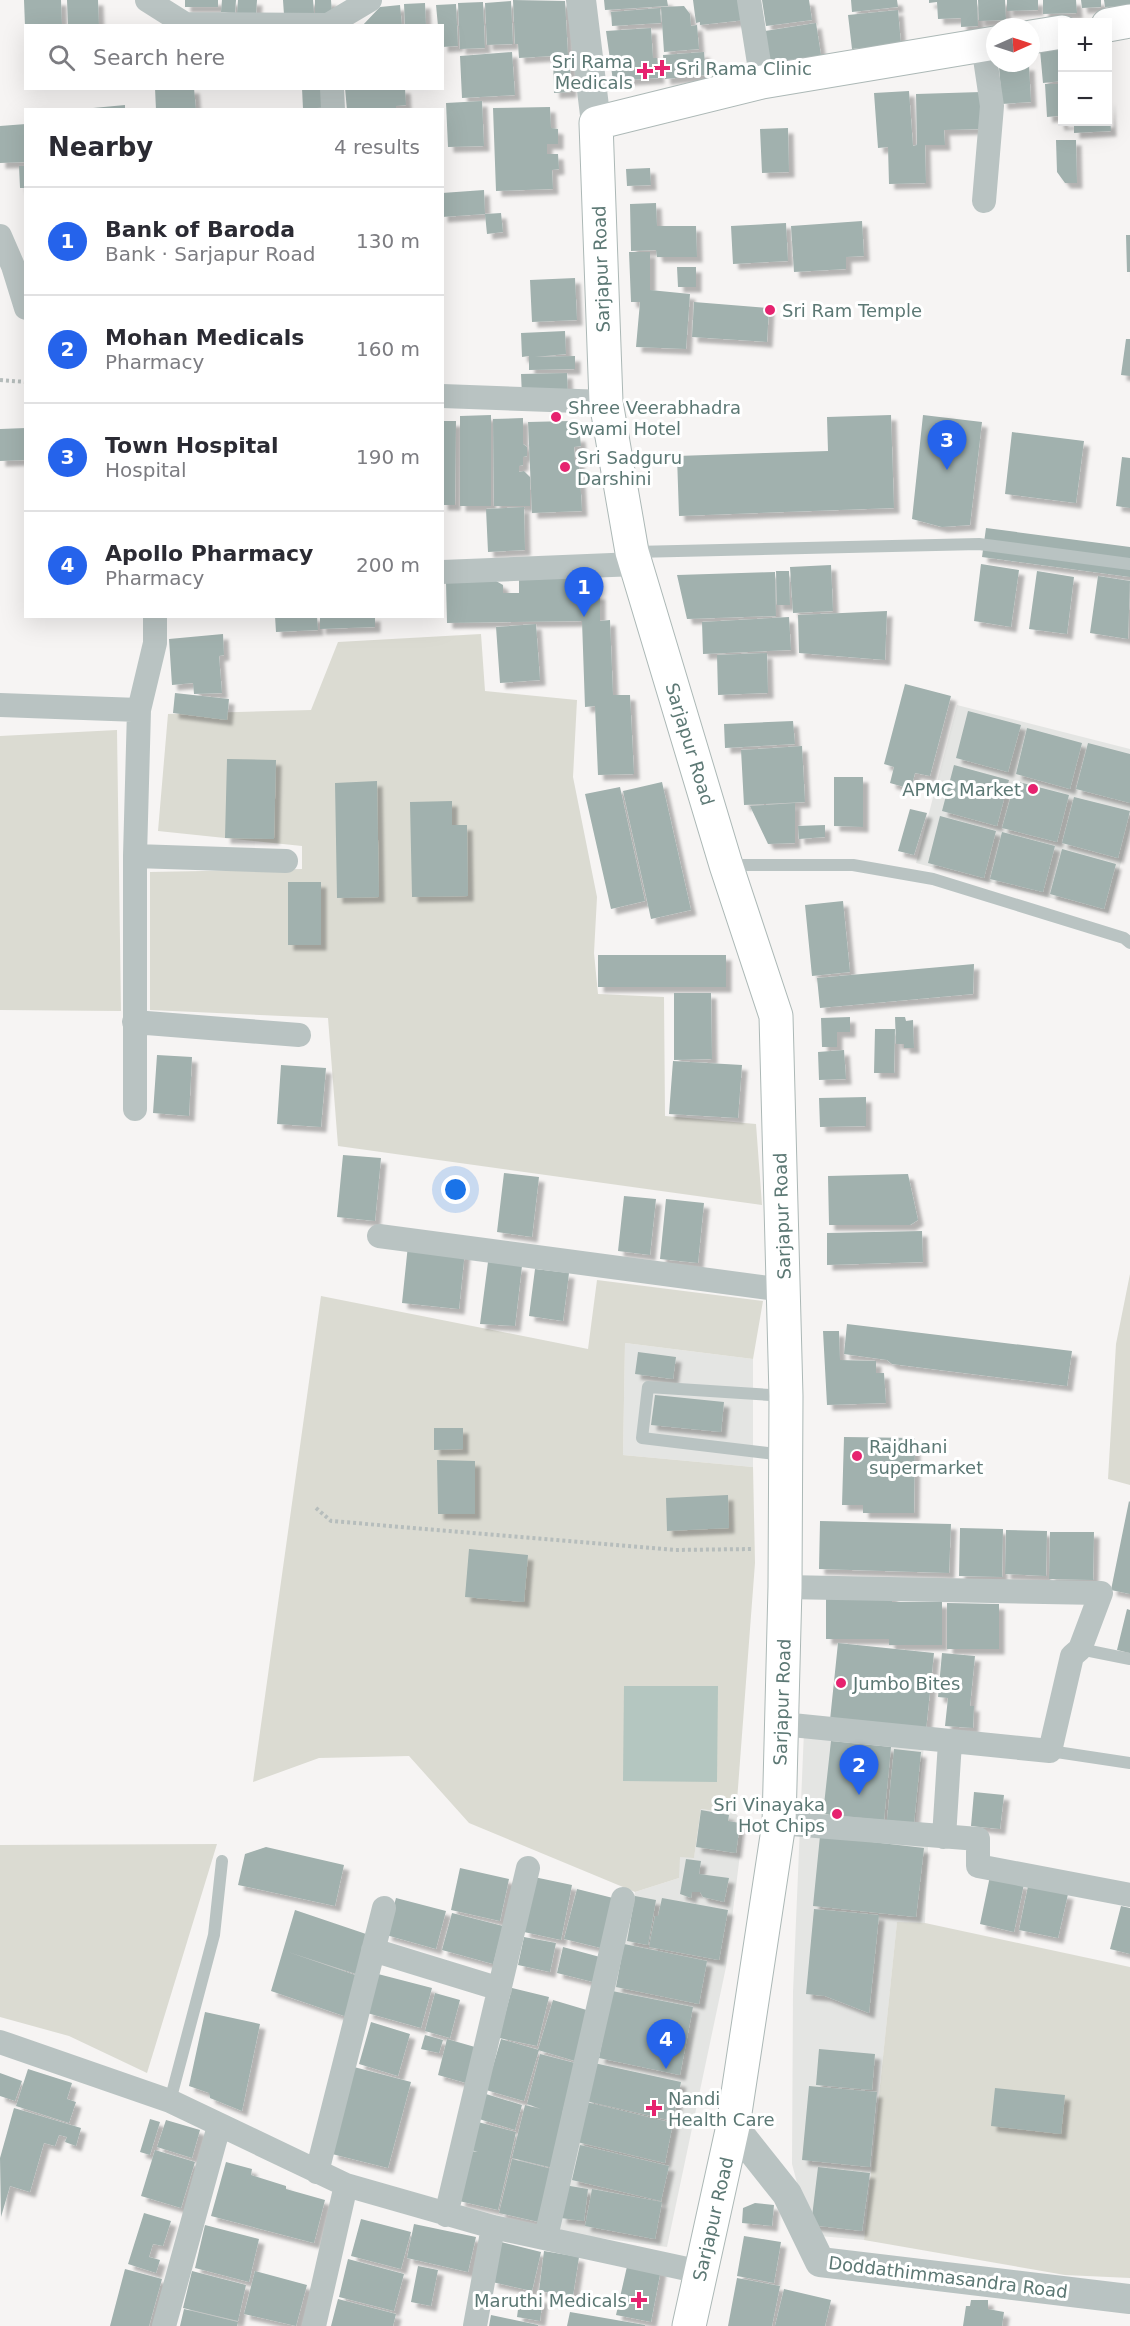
<!DOCTYPE html>
<html lang="en">
<head>
<meta charset="utf-8">
<style>
  :root { --surface:#fff; --page:#f2f2f3; --text:#2b2b33; --muted:#7c7c81; --line:#e1e1e2; --accent:#2563eb }
  body { margin:0; font-family:"DejaVu Sans",sans-serif; background:var(--page); color:var(--text) }
  .controls { position:absolute; right:18px; top:18px; display:grid; overflow:hidden; border-radius:0px; box-shadow:0 6px 24px #0002 }
  .controls button { width:54px; height:54px; display:grid; place-items:center; padding:0; border:0; border-bottom:2px solid var(--line); background:var(--surface); color:var(--text); font:30px sans-serif }
  .compass { position:absolute; left:986px; top:18px; width:54px; height:54px; border-radius:50%; background:var(--surface); box-shadow:0 6px 24px #0002; rotate:87deg }
  .you { position:absolute; left:456px; top:1190px; width:21px; height:21px; margin:-15px; border:4px solid #fff; border-radius:50%; background:#1a73e8; box-shadow:0 0 0 9px #1a73e833 }
  .badge { display:grid; place-items:center; width:39px; height:39px; border-radius:50%; background:var(--accent); color:#fff; font-size:20px; font-weight:700 }
  .pin { position:absolute; translate:-50% -50px; filter:drop-shadow(0 2px 3px #0008) }
  .pin::after { content:''; position:absolute; top:32px; width:21px; height:18px; background:inherit; clip-path:polygon(0 0,100% 0,50% 100%) }
  .list { margin:0; padding:0; list-style:none }
  h2 { display:flex; justify-content:space-between; align-items:center; height:78px; margin:0; padding:0 24px; font-size:26px }
  h2 small { font-size:20px; font-weight:400; color:var(--muted) }
  .list li { display:grid; grid-template-columns:39px 1fr auto; gap:18px; align-items:center; box-sizing:border-box; height:108px; padding:0 24px; border-top:2px solid var(--line) }
  .list b { display:block; font-size:22px; white-space:nowrap }
  .list p { margin:0; font-size:20px; white-space:nowrap; color:var(--muted) }
  .list em { font-size:20px; font-style:normal; color:var(--muted) }
  .icon { flex:none; width:33px; height:33px; fill:none; stroke:currentColor; stroke-width:2; stroke-linecap:round; stroke-linejoin:round }
  .map { position:relative; flex:none; width:1130px; height:2326px; overflow:hidden }
  .search { position:absolute; background:var(--surface); box-shadow:0 6px 24px #0002; left:24px; top:24px; width:420px; height:66px; display:flex; align-items:center; gap:15px; box-sizing:border-box; padding:0 21px; border-radius:0px; color:var(--muted); font-size:22px }
  .panel { position:absolute; background:var(--surface); box-shadow:0 6px 24px #0002; left:24px; top:108px; width:420px; height:510px; border-radius:0px }
  .map>svg:first-child { display:block }
  .built { fill:#e4e5e3 }
  .green { fill:#dbdbd2 }
  .water { fill:#b4c6c0 }
  .building { fill:#a1b1ae; filter:url(#shadow) }
  .lines { fill:none; stroke-linecap:round; stroke-linejoin:round }
  .secondary-casing { stroke:#acb8b6; stroke-width:35 }
  .path { stroke:#b6bdbc; stroke-width:4; stroke-dasharray:3 3; stroke-linecap:butt }
  .service { stroke:#b9c3c2; stroke-width:12 }
  .minor { stroke:#b9c3c2; stroke-width:24 }
  .tertiary { stroke:#b9c3c2; stroke-width:30 }
  .secondary { stroke:#fff; stroke-width:33 }
  .poi-dot { fill:#e6226f; stroke:#fff; stroke-width:2 }
  .labels { text-anchor:middle; dominant-baseline:central; stroke-width:6; stroke-linejoin:round; paint-order:stroke }
  .poi-label { font-size:18px; fill:#5c7874; stroke:#fff; text-anchor:start }
  .street-label { font-size:18px; fill:#5c7874; stroke:#fff }
</style>
</head>
<body>
<div class="map">
<svg width="1130" height="2326" viewBox="0 0 1130 2326">
  <defs>
    <filter id="shadow"><feDropShadow dx="5.5" dy="5.5" stdDeviation="1.5" flood-color="#0004"/></filter>
  </defs>
  <rect width="100%" height="100%" fill="#f6f4f3"/>
  <path class="built" d="M957,705l173,44v79l-22,85 -192,-50z
    M625,1343l128,16v108l-130,-12z
    M804,1731l120,15 -11,98 15,3 -3,76h-28l-33,317 -44,-4 -11,-8 -17,-64 1,-172z
    M701,1809l35,5 8,8 -18,145 -59,280 -111,-15 79,-340 44,-14v-21h15z"/>
  <path class="green" d="M481,634l4,57 92,9 -4,77 24,120 -3,56 4,41 66,3 1,119 91,8 6,81 -424,-59 -10,-128 -178,-8v-138l152,-3v-23l-144,-15 10,-117 143,-4 27,-68z
    M117,730l4,281 -121,-1v-274z
    M1130,1274v211l-22,-6 8,-135z
    M597,1280l166,21 -10,58 -128,-16 -2,112 130,12 2,96 -19,251 -35,-5 -7,49 -14,-1 -1,21 -44,14 -166,-69 -60,-67 -90,2 -66,24 68,-486 267,53z
    M217,1844l-70,229 -78,-37 -69,-19v-172z
    M897,1922l28,1 205,44v311l-65,-3 -201,-35z"/>
  <path class="water" d="M624,1686h94l-1,96 -94,-1z"/>
  <path class="building" d="M24,0h37l1,26h-37z
    M67,0h31l1,26h-31z
    M185,0h33v7h-33z
    M222,0h14l-1,13 -14,-1z
    M238,0h19l-1,15 -19,-1z
    M283,0h30l1,13 -30,2z
    M315,0h16l1,13h-17z
    M513,0l52,1 3,54 -49,3 -1,-14h-3z
    M604,0h63l1,6 -63,4z
    M693,0h50l2,20 -45,5v-3l-4,1z
    M762,0h47l3,20 -46,6z
    M851,0h46l1,7 -46,5z
    M929,0h48l1,26 -17,1v-9l-23,1 -1,-17 -8,1z
    M978,0h27l1,20 -27,1z
    M1007,0h31v10l-31,1z
    M1043,0h33l1,13 -34,1z
    M1081,0h20v7l-19,1z
    M1104,0h26v6l-25,1z
    M511,1l2,43 -26,1 -2,-42z
    M483,2l2,46 -25,1 -2,-46z
    M425,3l1,23h-21l-1,-22z
    M456,4l2,42 -16,1v-21h-4l-2,-21z
    M400,5l2,21h-40l18,-19z
    M684,6l6,8 1,12 6,-1 2,24 -35,3 -3,-45z
    M660,8l1,15 -49,3 -1,-14z
    M898,10l3,34 -49,5 -4,-34z
    M816,23l5,32 -51,8 -5,-32z
    M651,28l2,30h4l2,20 -46,3 -7,-50z
    M1062,48v33l-19,2 -3,-33z
    M512,52l3,43 -53,3 -2,-42z
    M704,52l2,23 -41,4 -2,-24z
    M570,57l1,35 -17,1 -1,-35z
    M1029,65l2,37 -29,2 -3,-37z
    M1045,84h17v38h46l1,-24 2,33 -37,2v-10l-15,2 -1,-9 -11,1z
    M155,88h39l2,22h-40z
    M302,88h27l1,19 -27,2z
    M345,88h60l1,17 -10,1v4h-49z
    M909,91l4,55 4,-1 -1,-51 65,-2 1,37 -38,1 1,15h-20l1,38 -37,1 -1,-37 -10,1 -4,-55z
    M482,101l2,45 -36,1 -2,-44z
    M125,105v5h-32v-2z
    M550,107l1,21 7,1v15h-11v10h11l1,15 -7,1 1,19 -57,2 -3,-83z
    M26,124v38l-26,1v-37z
    M788,128l1,44 -27,1 -2,-44z
    M1056,140h20l1,43h-12l-8,-11z
    M19,166h7v22h-6z
    M650,168l1,17 -24,1 -1,-17z
    M484,190l1,24 -43,3v-24z
    M656,203l1,23h39l1,31h-40l-1,-7 -25,1 -1,-47z
    M501,213l2,19 -16,2 -2,-20z
    M862,221l2,35 -18,1v12l-52,3 -3,-46z
    M786,223l2,38 -55,3 -2,-38z
    M1126,235h4v37h-3z
    M629,252h21v38l40,4 -4,55 -50,-2 4,-45h-9z
    M677,267h19v20h-18z
    M575,278l2,42 -45,2 -2,-42z
    M694,302l75,6 -2,34 -75,-5z
    M565,331l1,23 -31,3 40,-1v13l-46,1v-14l-7,1 -1,-24z
    M1126,339h4v37l-9,-1z
    M567,373l1,22 -46,1 -1,-22z
    M491,415v91h-31v-90z
    M891,415l3,93 -215,8 -2,-60 151,-5 -1,-34z
    M923,415l59,7 -12,103 -28,2 -30,-8z
    M523,418v26l4,3v9l-4,1v8l-4,1v6l5,-1 6,6v29h-36l-1,-87z
    M442,421h14l-1,84h-13z
    M570,421l1,16 9,-1 1,10 -7,1 1,14h4l3,50 -50,2 -4,-91z
    M26,428v32l-26,1v-32z
    M1012,432l72,9 -8,62 -71,-9z
    M1122,457l8,1v50l-14,-2z
    M524,507l1,43 -37,2 -2,-43z
    M986,528l144,19v30l-148,-20z
    M981,564l38,6 -8,57 -37,-6z
    M831,565l2,46 -40,2 -3,-46z
    M776,571h13l1,34h-13z
    M1037,571l37,6 -7,57 -38,-5z
    M775,572l1,44 -89,3 -10,-44z
    M1098,576l32,5 -2,58 -38,-6z
    M592,577l1,17h7v27l10,-1 3,75h17l4,79 -36,1 -3,-69 -10,1 -3,-86 -135,2 -1,-40 50,-2 7,4v8h16v-13z
    M887,611l-2,49 -86,-7 -1,-38z
    M275,616h42l1,14 -42,2z
    M320,616h55v11l-55,2z
    M789,617l2,33 -88,4 -1,-32z
    M536,624l4,56 -40,3 -4,-56z
    M223,634l1,21 -5,1 3,37 -28,1 -1,-11 -21,2 -3,-46z
    M767,653l1,40 -50,2 -1,-40z
    M905,684l46,12 -21,80 -15,-3 -4,16 -21,-6 4,-16 -10,-3z
    M175,693l54,6 -2,21 -54,-7z
    M968,711l53,14 -13,47 -52,-14z
    M793,721l2,23 -70,4 -1,-24z
    M1027,728l55,15 -12,46 -54,-15z
    M1088,743l42,11v49l-54,-14z
    M802,746l3,56 -61,3 -3,-55z
    M227,759l49,1 -2,79 -49,-1z
    M954,765l55,15 -12,46 -55,-15z
    M834,777h29v50l-29,-1z
    M377,781l2,116 -42,1 -2,-115z
    M1015,781l54,14 -12,47 -55,-14z
    M662,782l29,128 -40,9 -28,-128z
    M620,787l25,114 -34,8 -26,-115z
    M1074,797l56,14 -12,47 -56,-15z
    M452,801v24h15l1,71 -56,1 -2,-95z
    M795,803v40l-27,1 -18,-38z
    M910,809l17,4 -13,42 -16,-4z
    M940,816l56,15 -12,47 -56,-15z
    M825,825v12l-26,2 -1,-13z
    M1002,832l53,14 -12,46 -53,-13z
    M1062,849l54,15 -12,45 -54,-15z
    M288,882h33v63h-33z
    M843,901l7,71 -38,4 -7,-71z
    M598,955h128v32h-128z
    M974,964l-1,30 -153,14 -3,-30z
    M674,993h37l1,66 -38,1z
    M850,1017v15h-13v15h-15l-1,-29z
    M895,1017h10l1,4 7,-1 1,28h-10v-4h-8z
    M875,1029h20l-1,44h-20z
    M844,1050l2,29 -27,1 -1,-28z
    M157,1055l35,2 -3,59 -36,-3z
    M673,1061l69,4 -4,53 -69,-4z
    M281,1065l45,3 -5,59 -44,-3z
    M866,1097v29l-46,1 -1,-29z
    M343,1155l38,3 -6,63 -38,-4z
    M504,1173l35,4 -7,60 -35,-5z
    M908,1174l10,46 -8,5h-81l-1,-49z
    M624,1196l32,3 -6,56 -32,-4z
    M666,1199l38,4 -6,60 -38,-4z
    M922,1231l1,31 -96,3v-32z
    M408,1245l57,6 -6,58 -57,-6z
    M488,1262l34,4 -7,60 -35,-2z
    M535,1269l34,4 -6,48 -34,-5z
    M847,1324l225,27 -5,35 -175,-22 -5,-4 -43,-6z
    M823,1331h16l1,29 36,1v12h8l2,30 -59,2z
    M638,1352l38,5 -3,22 -38,-5z
    M655,1395l69,7 -3,30 -70,-7z
    M434,1428h29v21l-29,1z
    M844,1437l71,1 -1,75h-51v-8h-21z
    M437,1460l38,1v53h-37z
    M728,1495l1,33 -62,3 -1,-33z
    M1129,1501l1,1v92l-19,-4z
    M820,1521l131,3 -2,49 -130,-4z
    M960,1528l43,1 -1,48 -43,-1z
    M1006,1530l41,1 -1,45 -41,-2z
    M1050,1532h44l-1,48 -44,-1z
    M469,1549l59,6 -4,47 -59,-5z
    M826,1594h66v8h50v43h-53v-6h-63z
    M947,1603l52,1v45h-52z
    M1127,1609l3,1v43l-13,-3z
    M838,1643l96,10 -8,77 -96,-10z
    M942,1653l33,3 -5,50h4l-1,22 -28,-2 3,-28 -10,-1z
    M831,1741l60,6 -7,73 -61,-6z
    M894,1749l27,3 -7,71 -27,-3z
    M974,1792l30,3 -4,34 -29,-3z
    M701,1810l28,5 -1,6 12,2 -4,30 -40,-6z
    M820,1836l104,12 -8,69 -103,-11z
    M266,1847l78,18 -9,41 -97,-21 7,-31z
    M686,1859l15,2 -2,13 30,4 -5,24 -21,-5 -3,-5h-8l-1,6 -11,-4z
    M460,1868l49,11 -9,42 -49,-11z
    M990,1876l34,8 -10,48 -34,-8z
    M534,1877l38,8 -11,55 -37,-8z
    M1028,1886l40,8 -10,44 -39,-8z
    M577,1889l36,9 -12,50 -37,-9z
    M635,1896l21,4 -8,45 -21,-4z
    M396,1898l50,13 -10,38 -50,-14z
    M662,1898l66,12 -9,50 -70,-13 6,-31h3z
    M1121,1906l9,2v46l-20,-5z
    M814,1909l65,6 -10,98 -44,-17 -19,-2z
    M295,1910l74,25 -13,39 -68,-22 73,25 -14,40 -76,-26z
    M452,1913l51,13 -10,38 -51,-14z
    M524,1937l32,6 -6,29 -32,-7z
    M624,1944l83,17 -8,43 -83,-17z
    M563,1947l37,10 -7,25 -36,-9z
    M378,1974l54,14 -11,40 -54,-15z
    M512,1988l37,9 -12,49 -38,-8z
    M612,1991l81,16 -13,68 -81,-17z
    M435,1993l25,7 -10,38 -25,-7z
    M553,2000l37,11 -15,50 -37,-11z
    M205,2012l55,12 -18,87 -32,-13 -1,-5 -20,-7z
    M371,2022l39,12 -12,42 -39,-12z
    M425,2035l18,5 -4,13 -18,-4z
    M447,2039l28,8 -9,36 -28,-8z
    M501,2039l38,11 -15,51 -38,-11z
    M819,2049l56,5 -3,36 -56,-5z
    M540,2054l35,9 -13,51 3,1 -12,53 -41,-10 13,-53 16,4 -14,-5z
    M594,2063l87,19 -8,39 -87,-20z
    M354,2067l57,15 -23,86 -56,-14z
    M28,2069l44,14 -5,16 9,3 -7,21 -53,-17z
    M0,2073l22,8 -7,20 -15,-5z
    M809,2086l68,6 -7,75 -68,-7z
    M995,2088l70,7 -4,39 -70,-8z
    M486,2094l36,11 -7,25 -36,-11z
    M586,2102l87,21 -8,40 -88,-21z
    M14,2108l67,20 -5,18 -11,-4 2,-5 -8,-2 -4,11 -11,-3 -14,49 -20,-6 -9,31 -1,-59z
    M150,2119l10,3 -10,33 -10,-3z
    M166,2120l34,10 -8,28 -35,-11z
    M478,2122l38,10 -18,78 -39,-9 12,-50 7,1 -7,-2z
    M580,2145l89,21 -8,35 -89,-21z
    M155,2150l40,12 -14,46 -40,-12z
    M512,2159l40,10 -13,53 -40,-9z
    M226,2162l26,7 -1,6 35,11v3l39,11 -11,43 -103,-27z
    M818,2167l52,6 -8,58 -51,-6z
    M564,2185l24,4 -4,32 -23,-3z
    M592,2189l70,13 -7,37 -70,-13z
    M755,2203l19,2 -2,21 -30,-3 1,-15z
    M144,2213l27,8 -8,25 -10,-2 -4,13 11,3 -4,13 -28,-9z
    M361,2219l50,13 -10,37 -50,-13z
    M414,2224l62,13 -8,35 -61,-14z
    M205,2225l54,14 -10,43 -54,-14z
    M744,2236l37,6 -7,41 -37,-7z
    M501,2242l40,10 -9,39 -40,-9z
    M544,2251l35,6 -6,39 -34,-5z
    M348,2259l56,15 -10,37 -55,-14z
    M628,2262l33,7 -10,53 -35,-7z
    M418,2266l20,4 -7,36 -20,-4z
    M125,2269l37,10 -13,47h-39z
    M192,2271l54,14 -8,36 -55,-13z
    M255,2271l52,14 -11,41 -52,-12z
    M737,2278l43,8 -8,40h-44z
    M784,2289l47,11 -6,26h-50z
    M520,2294l23,4 -3,23 -23,-4z
    M338,2299l58,15 -3,12h-62z
    M971,2300h17v9l16,3 -2,14h-39l3,-20h4z
    M184,2309l54,13 -1,4h-57z
    M570,2312l75,13v1h-78z
    M491,2315l47,10v1h-49z"/>
  <g class="lines">
    <g class="secondary-casing">
      <path id="secondary" d="M1108,25l22,-4
        M1031,37l31,-5
        M689,2326l44,-200 46,-303 6,-236 1,-191 -10,-380 -50,-151 -94,-313 -26,-150 -10,-279 166,-41 233,-39"/>
    </g>
    <path class="path" d="M0,380l26,2
      M316,1508l15,13 344,29 78,-1"/>
    <path class="service" d="M634,552l345,-8 151,20
      M727,865h126l80,14 191,59 6,5
      M784,1455l-142,-17 6,-51 138,9
      M1080,1649l50,10
      M1050,1751l80,12
      M170,2101l44,-166 8,-74"/>
    <path class="minor" d="M147,0l38,24 143,1 42,-25
      M749,0l13,82
      M983,45l9,61 -8,95
      M332,88l1,22
      M0,236l13,30 13,42
      M442,396l164,6
      M442,572l194,-8
      M0,705l139,5
      M135,856l151,5
      M134,1022l165,13
      M135,1109v-253l4,-146 16,-67v-27
      M379,1236l405,54
      M782,1724l268,27 22,-95 8,-7 21,-56 -316,-6
      M779,1823l199,16v27l152,29
      M944,1837l6,-95
      M373,1950l127,39
      M0,2042l170,59 176,84 147,42 208,45
      M317,2172l67,-264
      M446,2215l82,-347
      M546,2237l77,-338
      M164,2326l55,-200
      M314,2326l32,-141
      M475,2326l18,-99"/>
    <path class="tertiary" d="M581,0l15,123
      M733,2126l54,68 33,68 310,37"/>
    <use href="#secondary" class="secondary"/>
  </g>
  <g class="poi-dot">
    <path d="M659 59h6v6h6v6h-6v6h-6v-6h-6v-6h6z"/>
    <path d="M642 62h6v6h6v6h-6v6h-6v-6h-6v-6h6z"/>
    <circle cx="770" cy="310" r="6"/>
    <circle cx="556" cy="417" r="6"/>
    <circle cx="565" cy="467" r="6"/>
    <circle cx="1033" cy="789" r="6"/>
    <circle cx="857" cy="1456" r="6"/>
    <circle cx="841" cy="1683" r="6"/>
    <circle cx="837" cy="1814" r="6"/>
    <path d="M651 2099h6v6h6v6h-6v6h-6v-6h-6v-6h6z"/>
    <path d="M636 2291h6v6h6v6h-6v6h-6v-6h-6v-6h6z"/>
  </g>
  <g class="labels">
    <g class="poi-label">
      <text x="633" y="61" text-anchor="end">Sri Rama<tspan x="633" dy="21">Medicals</tspan></text>
      <text x="676" y="68">Sri Rama Clinic</text>
      <text x="782" y="310">Sri Ram Temple</text>
      <text x="568" y="407">Shree Veerabhadra<tspan x="568" dy="21">Swami Hotel</tspan></text>
      <text x="577" y="457">Sri Sadguru<tspan x="577" dy="21">Darshini</tspan></text>
      <text x="1021" y="789" text-anchor="end">APMC Market</text>
      <text x="869" y="1446">Rajdhani<tspan x="869" dy="21">supermarket</tspan></text>
      <text x="853" y="1683">Jumbo Bites</text>
      <text x="825" y="1804" text-anchor="end">Sri Vinayaka<tspan x="825" dy="21">Hot Chips</tspan></text>
      <text x="668" y="2098">Nandi<tspan x="668" dy="21">Health Care</tspan></text>
      <text x="627" y="2300" text-anchor="end">Maruthi Medicals</text>
    </g>
    <g class="street-label">
      <text transform="translate(601 269) rotate(-92)">Sarjapur Road</text>
      <text transform="translate(690 744) rotate(73)">Sarjapur Road</text>
      <text transform="translate(782 1216) rotate(-92)">Sarjapur Road</text>
      <text transform="translate(782 1702) rotate(-88)">Sarjapur Road</text>
      <text transform="translate(713 2219) rotate(-77)">Sarjapur Road</text>
      <text transform="translate(948 2277) rotate(7)">Doddathimmasandra Road</text>
    </g>
  </g>
</svg>
<div class="controls">
<button>+</button>
<button>−</button>
</div>
<svg class="compass" viewBox="-18 -18 36 36"><path d="M0-13l5 13h-10z" fill="#e53935"/><path d="M0 13l5-13h-10z" fill="#7c7c81"/></svg>
<div class="you"></div>
<div class="pin badge" style="left:584px;top:617px">1</div>
<div class="pin badge" style="left:859px;top:1795px">2</div>
<div class="pin badge" style="left:947px;top:470px">3</div>
<div class="pin badge" style="left:666px;top:2069px">4</div>
<div class="search"><svg class="icon" aria-label="search" viewBox="0 0 24 24"><circle cx="10" cy="10" r="6"/><path d="M15 15l6 6"/></svg>Search here</div>
<section class="panel">
<h2>Nearby<small>4 results</small></h2>
<ul class="list">
<li><span class="badge">1</span><div><b>Bank of Baroda</b><p>Bank · Sarjapur Road</p></div><em>130 m</em></li>
<li><span class="badge">2</span><div><b>Mohan Medicals</b><p>Pharmacy</p></div><em>160 m</em></li>
<li><span class="badge">3</span><div><b>Town Hospital</b><p>Hospital</p></div><em>190 m</em></li>
<li><span class="badge">4</span><div><b>Apollo Pharmacy</b><p>Pharmacy</p></div><em>200 m</em></li>
</ul>
</section>
</div>
</body>
</html>
